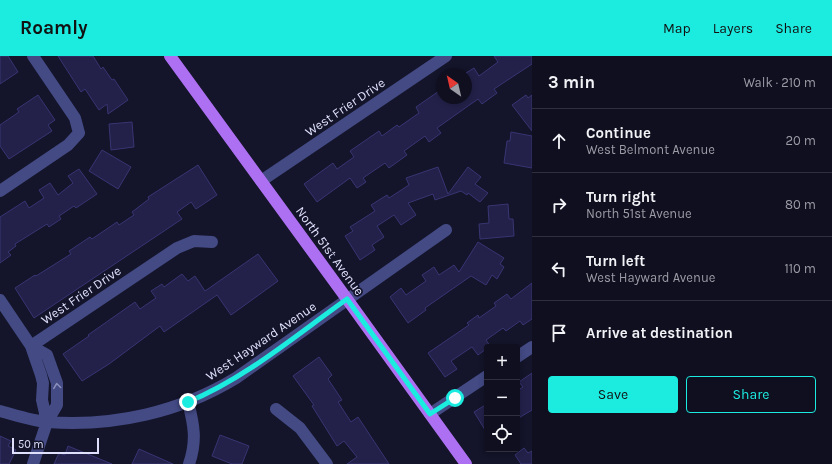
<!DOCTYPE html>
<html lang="en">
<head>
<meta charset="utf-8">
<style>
  :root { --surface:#0f0f20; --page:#181829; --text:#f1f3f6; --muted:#9b9ca5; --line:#2f2f3e; --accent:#1cebe0 }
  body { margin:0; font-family:Karla,sans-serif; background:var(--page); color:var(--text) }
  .controls { position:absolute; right:12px; bottom:12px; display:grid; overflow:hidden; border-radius:4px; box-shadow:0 2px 6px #0003 }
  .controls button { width:36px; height:36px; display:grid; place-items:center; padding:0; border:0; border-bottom:1px solid var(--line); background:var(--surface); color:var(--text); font:20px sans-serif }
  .compass { position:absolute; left:436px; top:12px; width:36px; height:36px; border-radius:50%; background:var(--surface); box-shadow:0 2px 6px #0003; rotate:326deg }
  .scale { position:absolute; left:12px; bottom:10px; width:87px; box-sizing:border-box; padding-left:4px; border:2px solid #dfe0fc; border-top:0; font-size:11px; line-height:14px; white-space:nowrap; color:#dfe0fc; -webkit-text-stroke:3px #14142a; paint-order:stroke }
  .stop { position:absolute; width:12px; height:12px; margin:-9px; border:3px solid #1cebe0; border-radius:50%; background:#fff }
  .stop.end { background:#1cebe0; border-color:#fff; box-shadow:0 1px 4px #0008 }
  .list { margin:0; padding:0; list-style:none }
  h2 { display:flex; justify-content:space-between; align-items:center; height:52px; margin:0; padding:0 16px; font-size:17px }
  h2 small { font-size:13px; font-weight:400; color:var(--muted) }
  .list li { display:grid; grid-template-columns:26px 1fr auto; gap:12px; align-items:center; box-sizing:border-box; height:64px; padding:0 16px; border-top:1px solid var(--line) }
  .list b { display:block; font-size:15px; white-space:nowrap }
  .list p { margin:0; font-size:13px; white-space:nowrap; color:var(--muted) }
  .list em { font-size:13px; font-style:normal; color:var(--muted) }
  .actions { display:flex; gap:8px; padding:12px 16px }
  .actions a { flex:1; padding:9px 0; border:1px solid var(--accent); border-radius:4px; text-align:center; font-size:14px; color:var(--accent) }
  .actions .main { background:var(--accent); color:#111 }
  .icon { flex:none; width:22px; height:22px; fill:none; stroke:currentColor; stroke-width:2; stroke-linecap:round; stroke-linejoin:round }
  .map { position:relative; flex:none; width:532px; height:408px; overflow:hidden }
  header { display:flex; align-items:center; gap:24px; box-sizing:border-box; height:56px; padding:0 20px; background:var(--accent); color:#111 }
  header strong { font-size:19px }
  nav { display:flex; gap:22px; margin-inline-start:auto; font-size:14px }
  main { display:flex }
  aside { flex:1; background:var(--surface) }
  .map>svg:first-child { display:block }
  .building { fill:#232149; stroke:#383573 }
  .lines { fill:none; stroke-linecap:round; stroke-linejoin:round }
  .minor { stroke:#434a84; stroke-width:12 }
  .major { stroke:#ae70f2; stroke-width:12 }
  .oneway { stroke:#898eba }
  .route { stroke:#1cebe0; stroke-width:5 }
  .labels { text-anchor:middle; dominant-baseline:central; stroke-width:3.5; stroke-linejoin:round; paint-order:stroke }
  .street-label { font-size:13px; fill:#dfe0fc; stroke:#14142a }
</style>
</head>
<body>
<header>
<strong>Roamly</strong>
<nav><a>Map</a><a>Layers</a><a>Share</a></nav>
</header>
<main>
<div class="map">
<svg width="532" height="408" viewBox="0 0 532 408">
  <rect width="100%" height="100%" fill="#14142a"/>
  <path class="building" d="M0,0h8l10,16 -18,12z
    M58,0h35l8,13 2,-2 9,13 2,-1 14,21 -20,14 -1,-10 -8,6 -14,-21 -4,3z
    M494,0h38v8l-38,25 3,4 -15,11 -4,-5 -41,29 4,5 -12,9 -4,-6 -21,15 3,4 -18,13 -4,-5 -22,15 3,4 -9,6 -7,-10 -33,24 -13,-18 29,-21 4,6 17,-12 -4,-6 29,-20 3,5 15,-11 2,2 20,-14 -3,-6 26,-18v9h24v-25l8,-5 5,8 19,-14z
    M38,39l17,25 -7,5 4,6 -43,28 -9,-13v-21l19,-13 -2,-3z
    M526,39l2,3 4,-3v36l-20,-26z
    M132,66l2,25 -23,3 -2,-26z
    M511,76l21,4v32l-28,-5 3,-22h3z
    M102,94l29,17 -13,22 -29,-18z
    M198,109l19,30 -21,14 -5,-7 -14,10 5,7 -148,99 -19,-30 20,-13 1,1 35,-22 -2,-3 21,-14 2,2 25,-17 2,3 15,-10 -2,-3 17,-13 -1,-2z
    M438,111l10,27 20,-27 13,10 -6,7 13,9 -8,9 -12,-9 -1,2 -6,-4 -26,9 -2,-6 -25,9 8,12 -15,10 -7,-10 -17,11 7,11 -12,8 3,5 -15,10 -15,-24 8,-5 -3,-4 25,-16 -4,-6 16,-10 2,3 20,-13 -3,-7z
    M79,113l18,25 -21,14 -2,-2 -15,10 2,3 -12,8 -2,-3 -32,20 1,2 -8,6 3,3 -11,8v-46l25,-16 4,7 15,-10 -5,-8 11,-7 8,12 15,-12 -5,-7z
    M508,148l1,15h4l1,17 -34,3 -1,-15 10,-1 -1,-17z
    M478,186l26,16 -4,6 4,3 -7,12 -5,-4 -6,10 -15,-9 -46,32 1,2 -18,13 -18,-26 11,-9 5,7 20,-14 -4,-6 12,-8 5,8 15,-10 5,7z
    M258,198l20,27 -47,34 -14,-20 -53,37 -4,-6 -51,38 -27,17 -19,-27 26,-18 -1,-1 47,-33 5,7 16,-11 -5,-7 11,-7 2,3 18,-13 6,7 7,-5 10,15z
    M532,227v36l-9,6 -3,-4 -14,10 -3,-3 -17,12 4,6 -12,9 -6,-8 -21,14 6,8 -12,8 -17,-24 41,-28 -2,-2 11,-8 1,3 17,-12 -2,-3 13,-9 4,5z
    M319,301l13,18 -4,4 14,21 -4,2 13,20 7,-5 31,47h-42l10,-7 -13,-16 -7,5 -25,-40 2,-1 -21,-29z
    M532,317v37l-15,9v-28l6,-4 -4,-5z
    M487,348v29l-13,-21z
    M220,379l29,11 -7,18h-10l-20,-8z
    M0,380l11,5 -3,5 8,4 -7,14h-9z
    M68,390l44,18h-58l5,-11 6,2z
    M524,392l4,5 4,-2v13h-11l-6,-9z
    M139,393l34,15h-41z"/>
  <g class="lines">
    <path class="minor" d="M261,125l185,-125
      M0,135l68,-46 11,-12 -4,-15 -42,-62
      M0,244l31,46 10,29 2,8 -1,17 5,22
      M31,290l146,-98 17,-7 18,1
      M31,290l16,9 10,28v22l-10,17 -14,42
      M517,301l15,-10
      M188,346c6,23 9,39 1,62
      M276,353l24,19 27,36
      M0,355c15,4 32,10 48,11 66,5 132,-10 188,-44l210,-148
      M430,358l57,-38"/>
    <path class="major" d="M170,0l177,243 119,165"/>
  </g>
  <defs><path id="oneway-chevron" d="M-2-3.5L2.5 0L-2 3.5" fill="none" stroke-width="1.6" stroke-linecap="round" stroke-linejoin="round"/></defs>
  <use class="oneway" href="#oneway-chevron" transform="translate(57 330) rotate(-98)"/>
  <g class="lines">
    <path class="route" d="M188,346c58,-24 108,-67 159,-103l83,115 25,-16"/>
  </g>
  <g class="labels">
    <g class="street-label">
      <text transform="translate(345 51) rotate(-34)">West Frier Drive</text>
      <text transform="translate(330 195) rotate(54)">North 51st Avenue</text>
      <text transform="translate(81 239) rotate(-34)">West Frier Drive</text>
      <text transform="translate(261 285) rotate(-34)">West Hayward Avenue</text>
    </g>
  </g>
</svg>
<div class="controls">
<button>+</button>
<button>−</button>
<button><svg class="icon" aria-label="locate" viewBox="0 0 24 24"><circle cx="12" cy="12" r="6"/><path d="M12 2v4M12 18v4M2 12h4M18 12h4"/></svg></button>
</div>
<svg class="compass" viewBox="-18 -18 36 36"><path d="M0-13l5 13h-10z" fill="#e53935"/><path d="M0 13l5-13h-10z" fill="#9b9ca5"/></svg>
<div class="scale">50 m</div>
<div class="stop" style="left:455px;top:342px"></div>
<div class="stop end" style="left:188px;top:346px"></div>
</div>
<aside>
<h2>3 min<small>Walk · 210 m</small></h2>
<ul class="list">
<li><svg class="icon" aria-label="ahead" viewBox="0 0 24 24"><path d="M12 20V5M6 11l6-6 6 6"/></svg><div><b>Continue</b><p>West Belmont Avenue</p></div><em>20 m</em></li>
<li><svg class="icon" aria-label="right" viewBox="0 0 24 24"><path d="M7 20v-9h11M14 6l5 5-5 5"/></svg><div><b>Turn right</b><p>North 51st Avenue</p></div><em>80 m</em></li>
<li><svg class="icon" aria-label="left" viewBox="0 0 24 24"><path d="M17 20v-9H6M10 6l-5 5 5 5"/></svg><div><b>Turn left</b><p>West Hayward Avenue</p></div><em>110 m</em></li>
<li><svg class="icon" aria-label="arrive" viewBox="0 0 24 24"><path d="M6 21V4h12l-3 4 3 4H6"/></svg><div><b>Arrive at destination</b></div></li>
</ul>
<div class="actions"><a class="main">Save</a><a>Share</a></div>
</aside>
</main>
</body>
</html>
